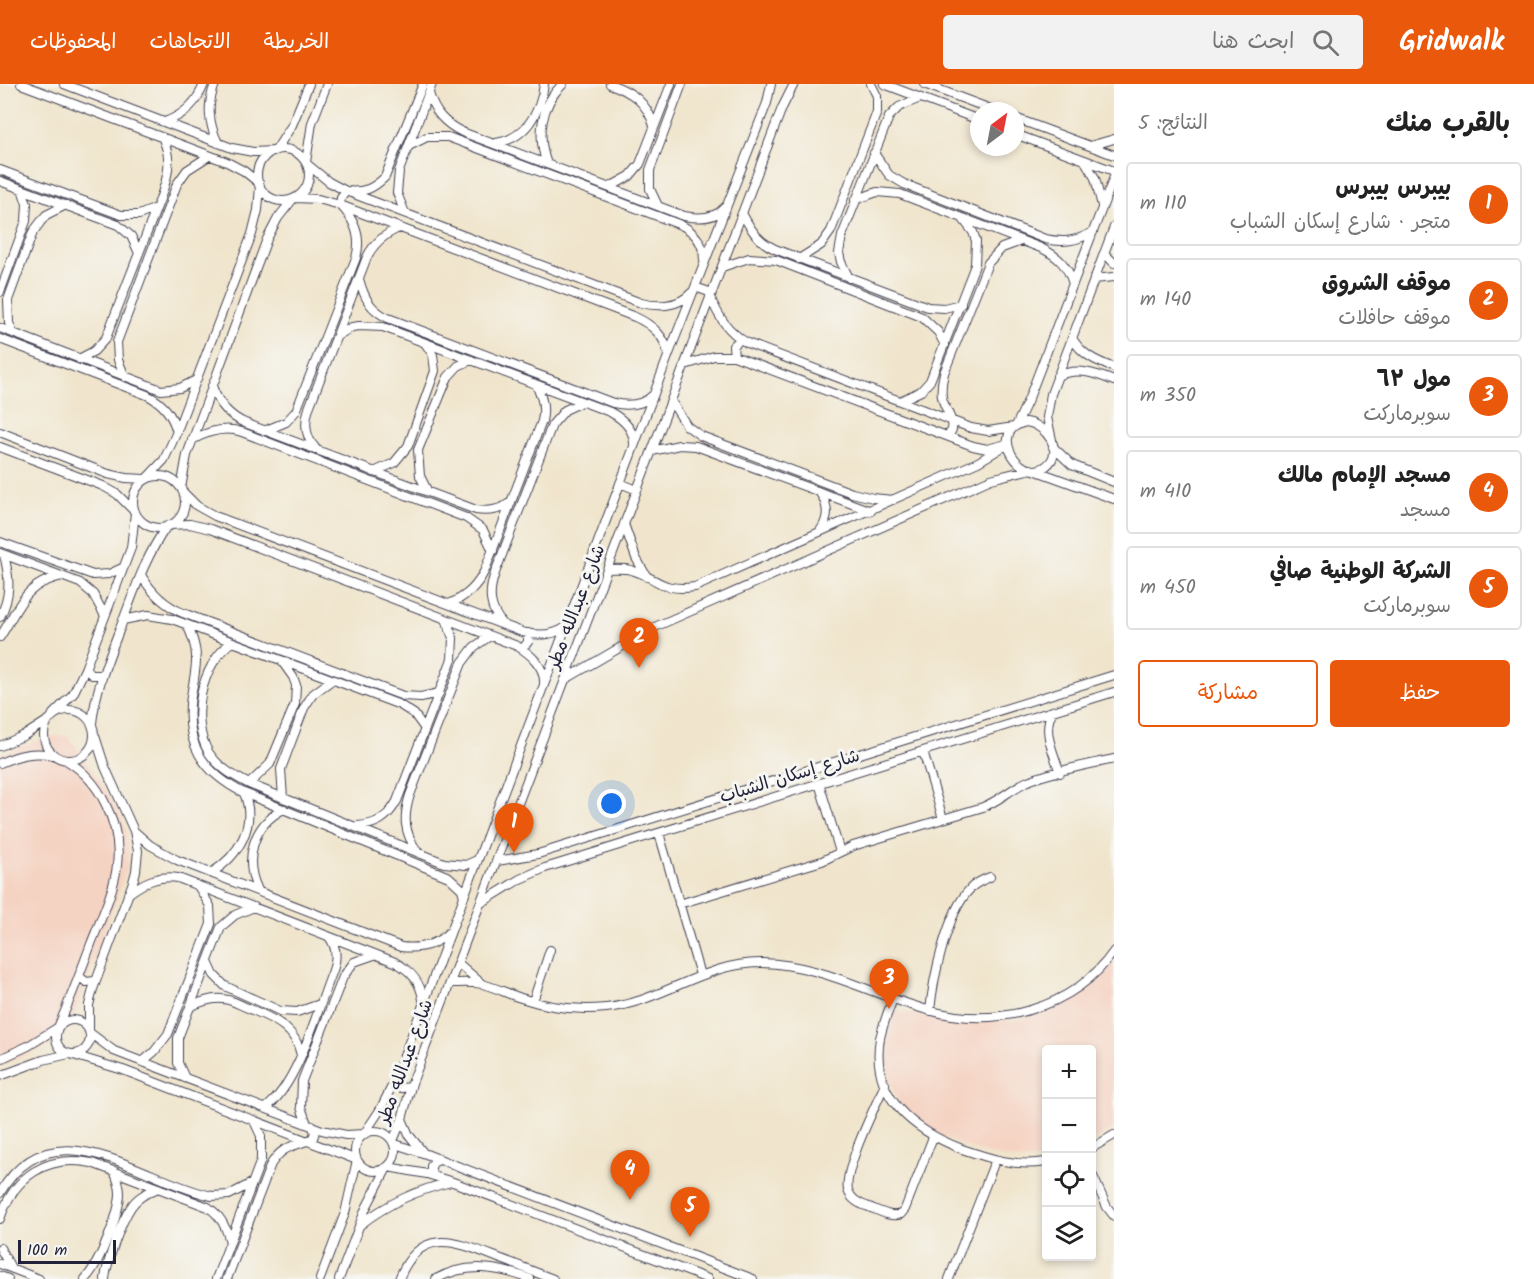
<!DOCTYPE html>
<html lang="ar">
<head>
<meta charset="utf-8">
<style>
  :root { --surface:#fff; --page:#f2f2f2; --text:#222; --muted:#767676; --line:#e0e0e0; --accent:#ea580c }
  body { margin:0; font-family:Kalam,"Playpen Sans Arabic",sans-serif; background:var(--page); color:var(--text); direction:rtl }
  .controls { position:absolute; right:18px; bottom:18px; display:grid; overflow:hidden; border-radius:6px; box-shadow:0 3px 9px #0003 }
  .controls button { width:54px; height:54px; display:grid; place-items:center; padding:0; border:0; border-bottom:2px solid var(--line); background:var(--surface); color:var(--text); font:30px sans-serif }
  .compass { position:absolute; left:970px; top:18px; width:54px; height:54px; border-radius:50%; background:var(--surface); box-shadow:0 3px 9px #0003; rotate:32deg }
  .scale { position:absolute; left:18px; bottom:15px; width:98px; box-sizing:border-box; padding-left:6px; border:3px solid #22223b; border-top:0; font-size:16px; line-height:21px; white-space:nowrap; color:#22223b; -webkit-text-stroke:4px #f6f6f2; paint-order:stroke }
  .you { position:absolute; left:612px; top:720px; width:21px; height:21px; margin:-15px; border:4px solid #fff; border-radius:50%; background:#1a73e8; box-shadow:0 0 0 9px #1a73e833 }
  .badge { display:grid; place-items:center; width:39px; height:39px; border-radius:50%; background:var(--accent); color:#fff; font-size:20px; font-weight:700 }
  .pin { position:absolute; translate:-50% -50px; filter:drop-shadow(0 2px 3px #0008) }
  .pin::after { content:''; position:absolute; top:32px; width:21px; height:18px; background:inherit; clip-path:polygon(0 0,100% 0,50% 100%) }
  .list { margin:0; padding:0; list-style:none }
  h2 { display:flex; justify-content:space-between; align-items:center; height:78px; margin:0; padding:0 24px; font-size:26px }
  h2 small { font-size:20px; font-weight:400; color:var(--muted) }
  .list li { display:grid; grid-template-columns:39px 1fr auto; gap:18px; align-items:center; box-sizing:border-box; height:84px; margin:0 12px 12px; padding:0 12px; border:2px solid var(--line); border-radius:6px }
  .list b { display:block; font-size:22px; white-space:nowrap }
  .list p { margin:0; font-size:20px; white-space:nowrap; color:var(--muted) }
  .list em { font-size:20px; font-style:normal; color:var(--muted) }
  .actions { display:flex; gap:12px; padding:18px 24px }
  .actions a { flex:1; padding:14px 0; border:2px solid var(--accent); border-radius:6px; text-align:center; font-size:21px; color:var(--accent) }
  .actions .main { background:var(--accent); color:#fff }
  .icon { flex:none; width:33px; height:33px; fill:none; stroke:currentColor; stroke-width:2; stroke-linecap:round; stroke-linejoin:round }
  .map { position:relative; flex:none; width:1114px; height:1195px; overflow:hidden; direction:ltr }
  header { display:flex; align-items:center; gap:36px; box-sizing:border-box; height:84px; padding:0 30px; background:var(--accent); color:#fff }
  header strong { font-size:28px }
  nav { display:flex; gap:33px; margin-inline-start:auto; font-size:21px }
  .search { width:420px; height:54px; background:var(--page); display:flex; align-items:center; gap:15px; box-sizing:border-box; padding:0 21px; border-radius:6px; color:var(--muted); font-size:22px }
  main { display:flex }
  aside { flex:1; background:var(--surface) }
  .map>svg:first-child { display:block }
  .built { fill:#f5d3c2 }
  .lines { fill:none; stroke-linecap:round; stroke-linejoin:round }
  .minor-casing { stroke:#413f51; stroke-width:10 }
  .minor { stroke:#fff; stroke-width:8 }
  .labels { text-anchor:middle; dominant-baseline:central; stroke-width:6; stroke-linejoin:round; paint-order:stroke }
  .street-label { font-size:18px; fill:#22223b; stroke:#f6f6f2 }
</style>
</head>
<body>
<header>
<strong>Gridwalk</strong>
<div class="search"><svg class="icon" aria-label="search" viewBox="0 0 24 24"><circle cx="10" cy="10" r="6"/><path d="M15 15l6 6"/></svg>ابحث هنا</div>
<nav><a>الخريطة</a><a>الاتجاهات</a><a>المحفوظات</a></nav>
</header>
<main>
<aside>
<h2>بالقرب منك<small>النتائج: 5</small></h2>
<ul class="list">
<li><span class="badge">1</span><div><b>بيبرس بيبرس</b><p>متجر · شارع إسكان الشباب</p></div><em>110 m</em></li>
<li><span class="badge">2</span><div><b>موقف الشروق</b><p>موقف حافلات</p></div><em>140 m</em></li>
<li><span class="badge">3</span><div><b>مول ٦٣</b><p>سوبرماركت</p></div><em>350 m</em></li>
<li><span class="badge">4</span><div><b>مسجد الإمام مالك</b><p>مسجد</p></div><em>410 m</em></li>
<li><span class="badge">5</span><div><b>الشركة الوطنية صافي</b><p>سوبرماركت</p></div><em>450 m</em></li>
</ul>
<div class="actions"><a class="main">حفظ</a><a>مشاركة</a></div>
</aside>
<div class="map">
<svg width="1114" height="1195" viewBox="0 0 1114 1195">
  <rect width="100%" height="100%" fill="#f6f6f2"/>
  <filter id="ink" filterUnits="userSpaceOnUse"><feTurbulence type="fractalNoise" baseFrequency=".0167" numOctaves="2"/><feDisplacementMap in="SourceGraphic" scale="12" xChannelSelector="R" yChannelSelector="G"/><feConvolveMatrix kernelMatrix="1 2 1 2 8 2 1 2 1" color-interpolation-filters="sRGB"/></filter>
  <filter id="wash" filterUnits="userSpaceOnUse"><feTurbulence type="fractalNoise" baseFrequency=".008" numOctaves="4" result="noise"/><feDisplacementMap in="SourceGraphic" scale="24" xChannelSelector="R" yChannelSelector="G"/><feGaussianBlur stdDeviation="1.35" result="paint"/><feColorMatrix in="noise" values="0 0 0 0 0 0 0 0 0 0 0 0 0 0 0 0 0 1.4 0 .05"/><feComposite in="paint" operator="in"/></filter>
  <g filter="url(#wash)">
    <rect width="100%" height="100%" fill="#f0e5cc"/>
    <path class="built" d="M51,652h17l46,66 12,26 3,26 -1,12 -54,150 -6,11 -18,18 -50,21v-311z
      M1114,872v172l-22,14v-92h-46v107l-17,4 -26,-3 -32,-9 -39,-17 -23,-16 -13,-19 -11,-22 -2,-16 11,-49 48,11h70l31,-9 29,-14 25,-20z"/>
  </g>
  <g filter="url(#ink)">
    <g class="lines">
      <g class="minor-casing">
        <path id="minor" d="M21,0l206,78 17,9 15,12
          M64,0l168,64 21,4 21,-1
          M215,0c-8,21 -7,38 3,59
          M610,0c22,8 37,18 44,42
          M884,0l95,36
          M924,0l72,27
          M429,9c5,19 15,30 33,39l222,84c15,3 31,3 41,-9
          M1015,34l99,37
          M165,38c19,-7 32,-19 39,-38
          M1015,50l99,37
          M496,59c29,-4 45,-31 48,-59
          M409,62l18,-9h21l233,88c14,7 23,19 23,35
          M1090,62l24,-7
          M257 91a26 26 0 1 1 52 0a26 26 0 1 1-52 0Z
          M276,66l16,-25 17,-41
          M874,69l15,22 15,9 141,55c18,4 32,2 48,-7
          M1085,77l10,17 7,28
          M306,78l6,-39 15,-39
          M307,80l22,18 17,9 295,112c16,4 38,4 50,-10
          M547,80c-10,-27 -7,-59 16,-80
          M0,86l121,45h18l17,-7
          M0,97l118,44 13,11 8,17
          M610,103l20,-11 10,-12 31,-80
          M295,114l23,1 22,6 295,112c16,7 32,20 33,39
          M855,116l22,-8 23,2 141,54c17,8 27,18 32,36
          M658,122l-8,-17v-19l32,-86
          M405,129l-8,-20 2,-22 33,-87
          M742,129c10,19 17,30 38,38l148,56 16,1 17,-4
          M1104,169l10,10
          M799,175l22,-14 10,-14 46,-119v-16l-6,-12
          M722,183l27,-9 27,2 146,57 16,15 7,13
          M849,194l-8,-16 -2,-9 3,-17 47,-119 10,-10 21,-9
          M359,195c5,18 11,31 29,39l225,85c14,3 29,3 40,-8
          M1094,195l20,-2
          M695,203l17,6
          M0,208l26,-71 1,-17 -5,-15
          M710,213c9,20 17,34 37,46l224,85 17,3 26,-4
          M0,244l161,62 19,-2 16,-8
          M13,249l-4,-10 -1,-23 25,-68 13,-17 20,-10
          M337,252l15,-9 7,-1 24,1 227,85c13,7 24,17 24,32
          M1072,254c10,17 24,23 42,30
          M0,255l147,56c16,8 25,19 30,37
          M734,272l-1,-10 8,-7
          M79,275l15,-8 12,-13 54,-139c8,-22 13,-40 2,-62
          M685,281l29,-9h20l239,90 14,3 16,-4
          M1057,292c21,-9 37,-3 57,5
          M125,293l-7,-17 -1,-18 60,-158 10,-14 22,-14
          M212,302c6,17 17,30 33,37l231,87c14,2 24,0 35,-8
          M671,317l16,25 14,10 151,57 21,5 20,2
          M900,317l21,-10 9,-10 45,-116 1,-24 -3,-9 -10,-13
          M1026,338c19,2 40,29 20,44 -25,19 -60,-36 -20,-44z
          M1016,342l13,-28 85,-221
          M264,347l22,-9 10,-11 60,-153c6,-21 -1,-38 -16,-53l1,-7 5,-7c17,2 27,-2 39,-14l38,-93
          M0,348l108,42 18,4 19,1
          M947,352c14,-10 -3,-25 -5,-39 -1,-8 0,-16 2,-24l44,-110 14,-15 19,-7
          M192,356c16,-9 33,-14 50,-8l224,86 17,12 10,21
          M1052,356l-5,-23 4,-23 63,-167
          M0,363l103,39 14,8 16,16
          M1053,363l19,18 42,17
          M316,365c-11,-12 -12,-26 -7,-41l58,-151c7,-14 18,-23 32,-29
          M652,367l27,-6 17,1 175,65
          M1034,386l80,29
          M374,388l20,-9 14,-17 27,-75 -2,-16 -8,-12
          M133 418a26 26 0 1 1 52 0a26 26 0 1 1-52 0Z
          M147,394l17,-18 11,-24 77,-202 6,-24 2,-24
          M620,399l17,7
          M181,404l6,-33 80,-216 11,-21 15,-19
          M183,408l14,14 18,10 307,116c15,4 31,4 44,-5
          M428,408l-8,-16 -2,-26 30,-73 10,-11 13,-6
          M820,409c9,13 9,26 0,38
          M624,440l12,34 11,19
          M170,441l20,-1 20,5 307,117c14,8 28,21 27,37
          M0,458l93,33 16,-1 15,-7
          M0,469l80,30 13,11 12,22
          M607,485c8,0 16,-1 24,1 28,8 29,22 64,17l283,-125 30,-18
          M141,491c10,17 23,30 42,38l220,83 18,1 18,-4
          M449,520c17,-7 28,-17 36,-34l57,-149c3,-14 1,-25 -7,-37
          M0,533c11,-21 10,-39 4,-62
          M123,536l25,-5 24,4 228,86 14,9 11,15
          M503,540c-14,-15 -15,-31 -8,-51l57,-148 13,-15 17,-8
          M187,541c14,28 9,42 4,71 -7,47 11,76 53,97l205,84 13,12 2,8
          M0,553c19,-29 23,-53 62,-61
          M232,558c-31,22 -43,78 -23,111 10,15 25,23 40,31l195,79 22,2 11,-5
          M522,565l6,-7v-9
          M85,585l7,6h10
          M566,595l91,-53 334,-147 40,-10
          M44 651a25 25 0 1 1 50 0a25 25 0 1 1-50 0Z
          M1053,627c-12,19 1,42 7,62
          M53,630l20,-20 12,-25 46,-121 4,-35
          M92,639c4,-37 19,-71 32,-105 12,-32 23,-64 43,-92
          M0,662l25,-11 22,-14
          M923,667l20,68
          M0,679c18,-8 34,-12 53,-8
          M819,699l21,69
          M249,700l21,-20 25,-60 1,-19 -3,-8 -10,-14
          M283,714l-2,-29 23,-61 9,-14 19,-14
          M497,725l17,6
          M357,742c19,-1 31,-8 40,-25l55,-142 1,-21 -7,-19
          M134,747l16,14 27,15 224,87c18,2 34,-1 47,-14
          M659,749l41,142
          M417,767c-13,-19 -14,-34 -7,-56l52,-132 12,-16 16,-11
          M497,777l41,-7 576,-179
          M211,789c28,-17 46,-48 33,-80
          M258,806c-15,-30 -5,-66 26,-81
          M128,810c16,-12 30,-19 50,-16l217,84c16,9 26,20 28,38
          M481,819l39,-24 25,-11 569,-176
          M679,820l143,-43 31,-15 130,-39c16,-6 29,-19 45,-26 25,-10 59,-16 86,-22
          M208,878l6,13 11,11 55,25 17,1 23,-8
          M458,879l24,21
          M79,892l7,6 9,-1
          M451,899c10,0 21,-1 31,1 13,3 26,10 39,14 27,9 57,13 85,10 56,-6 99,-46 156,-45 59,1 110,32 166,47 67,19 145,0 186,-59
          M893,915c-5,12 -10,26 -13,39 -10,59 33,92 82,111 29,10 54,18 84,13
          M533,917l17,-51
          M190,923c10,-5 20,-9 32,-8 9,0 18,6 26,9 25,11 47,18 53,47
          M930,927c3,-32 17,-99 40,-122 5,-6 12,-9 20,-12
          M56 953a17 17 0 1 1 34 0a17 17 0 1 1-34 0Z
          M59,941c12,-27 22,-54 32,-81 20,-51 41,-88 14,-141 -9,-19 -21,-32 -39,-43
          M89,946v-25l4,-16 40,-107 3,-11 2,-20 -4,-20 -29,-64 -10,-31
          M90,949l24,18 208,79 24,5 17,-1
          M70,970l53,16 234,90
          M0,975l28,-13 29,-18
          M142,978l12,-10 14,-18 43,-110 -1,-18 -12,-20
          M0,992l43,-16 26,-6
          M185,994l-7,-15v-25l43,-111 14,-12 19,-8
          M394,998l7,6 10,-1
          M885,1000c-9,21 -42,86 -37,106 3,10 12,14 21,17 10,4 22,11 32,7l4,-5 28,-72
          M266,1024c33,-26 50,-95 66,-135 5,-13 6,-25 -3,-36
          M402,1035l7,16 13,16
          M307,1040l-6,-17 1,-26 41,-104 11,-15 20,-7
          M355 1067a20 20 0 1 1 40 0a20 20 0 1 1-40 0Z
          M364,1050l16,-24 14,-28 278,-736 95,-243 4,-19
          M393,1057l9,-22 10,-36 370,-975 12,-24
          M395,1060l31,10 327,125
          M1092,1064l22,-13
          M388,1083l39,7 26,8 255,97
          M1092,1090l15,33 7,9
          M434,1092l-3,-4v-6l3,-4 6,-2
          M0,1109c52,-91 143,-11 212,3l17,-1 23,-12
          M0,1135c14,-43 47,-65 92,-56l116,44c13,9 18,20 22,35
          M360,1141c28,-22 57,-35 91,-43
          M0,1164l11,20
          M0,1180l39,15
          M0,1192l8,3
          M85,1195c14,-14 35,-66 35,-86 0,-8 -3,-15 -6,-22
          M105,1195c2,-18 16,-57 26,-72 6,-10 17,-15 27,-19
          M216,1195l45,-119v-24l-7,-15
          M227,1195l44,-115c14,-21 23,-16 42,-26l2,-6 -3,-6
          M320,1195l25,-66 12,-53
          M339,1195l27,-71 21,-40
          M399,1195c21,-53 56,-38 97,-22 19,7 38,15 57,22
          M436,1195c31,-17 62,-12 94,0
          M949,1195l46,-118"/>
      </g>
      <use href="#minor" class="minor"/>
    </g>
  </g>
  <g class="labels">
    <g class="street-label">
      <text transform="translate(577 523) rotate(-69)">شارع عبدالله مطر</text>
      <text transform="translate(790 693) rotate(-17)">شارع إسكان الشباب</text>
      <text transform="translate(406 978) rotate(-70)">شارع عبدالله مطر</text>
    </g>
  </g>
</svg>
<div class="controls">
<button>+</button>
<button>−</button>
<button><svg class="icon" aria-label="locate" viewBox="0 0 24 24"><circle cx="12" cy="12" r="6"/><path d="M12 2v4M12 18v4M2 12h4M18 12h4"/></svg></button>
<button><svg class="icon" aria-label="layers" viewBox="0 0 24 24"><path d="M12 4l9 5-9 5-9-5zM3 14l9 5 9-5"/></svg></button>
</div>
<svg class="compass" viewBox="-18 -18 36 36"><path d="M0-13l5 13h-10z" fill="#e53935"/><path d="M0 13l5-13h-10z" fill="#767676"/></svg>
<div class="scale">100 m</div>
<div class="you"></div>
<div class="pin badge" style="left:514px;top:769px">1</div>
<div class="pin badge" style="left:639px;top:584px">2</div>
<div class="pin badge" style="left:889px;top:925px">3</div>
<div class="pin badge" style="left:630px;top:1116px">4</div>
<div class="pin badge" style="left:690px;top:1153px">5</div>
</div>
</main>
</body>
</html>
